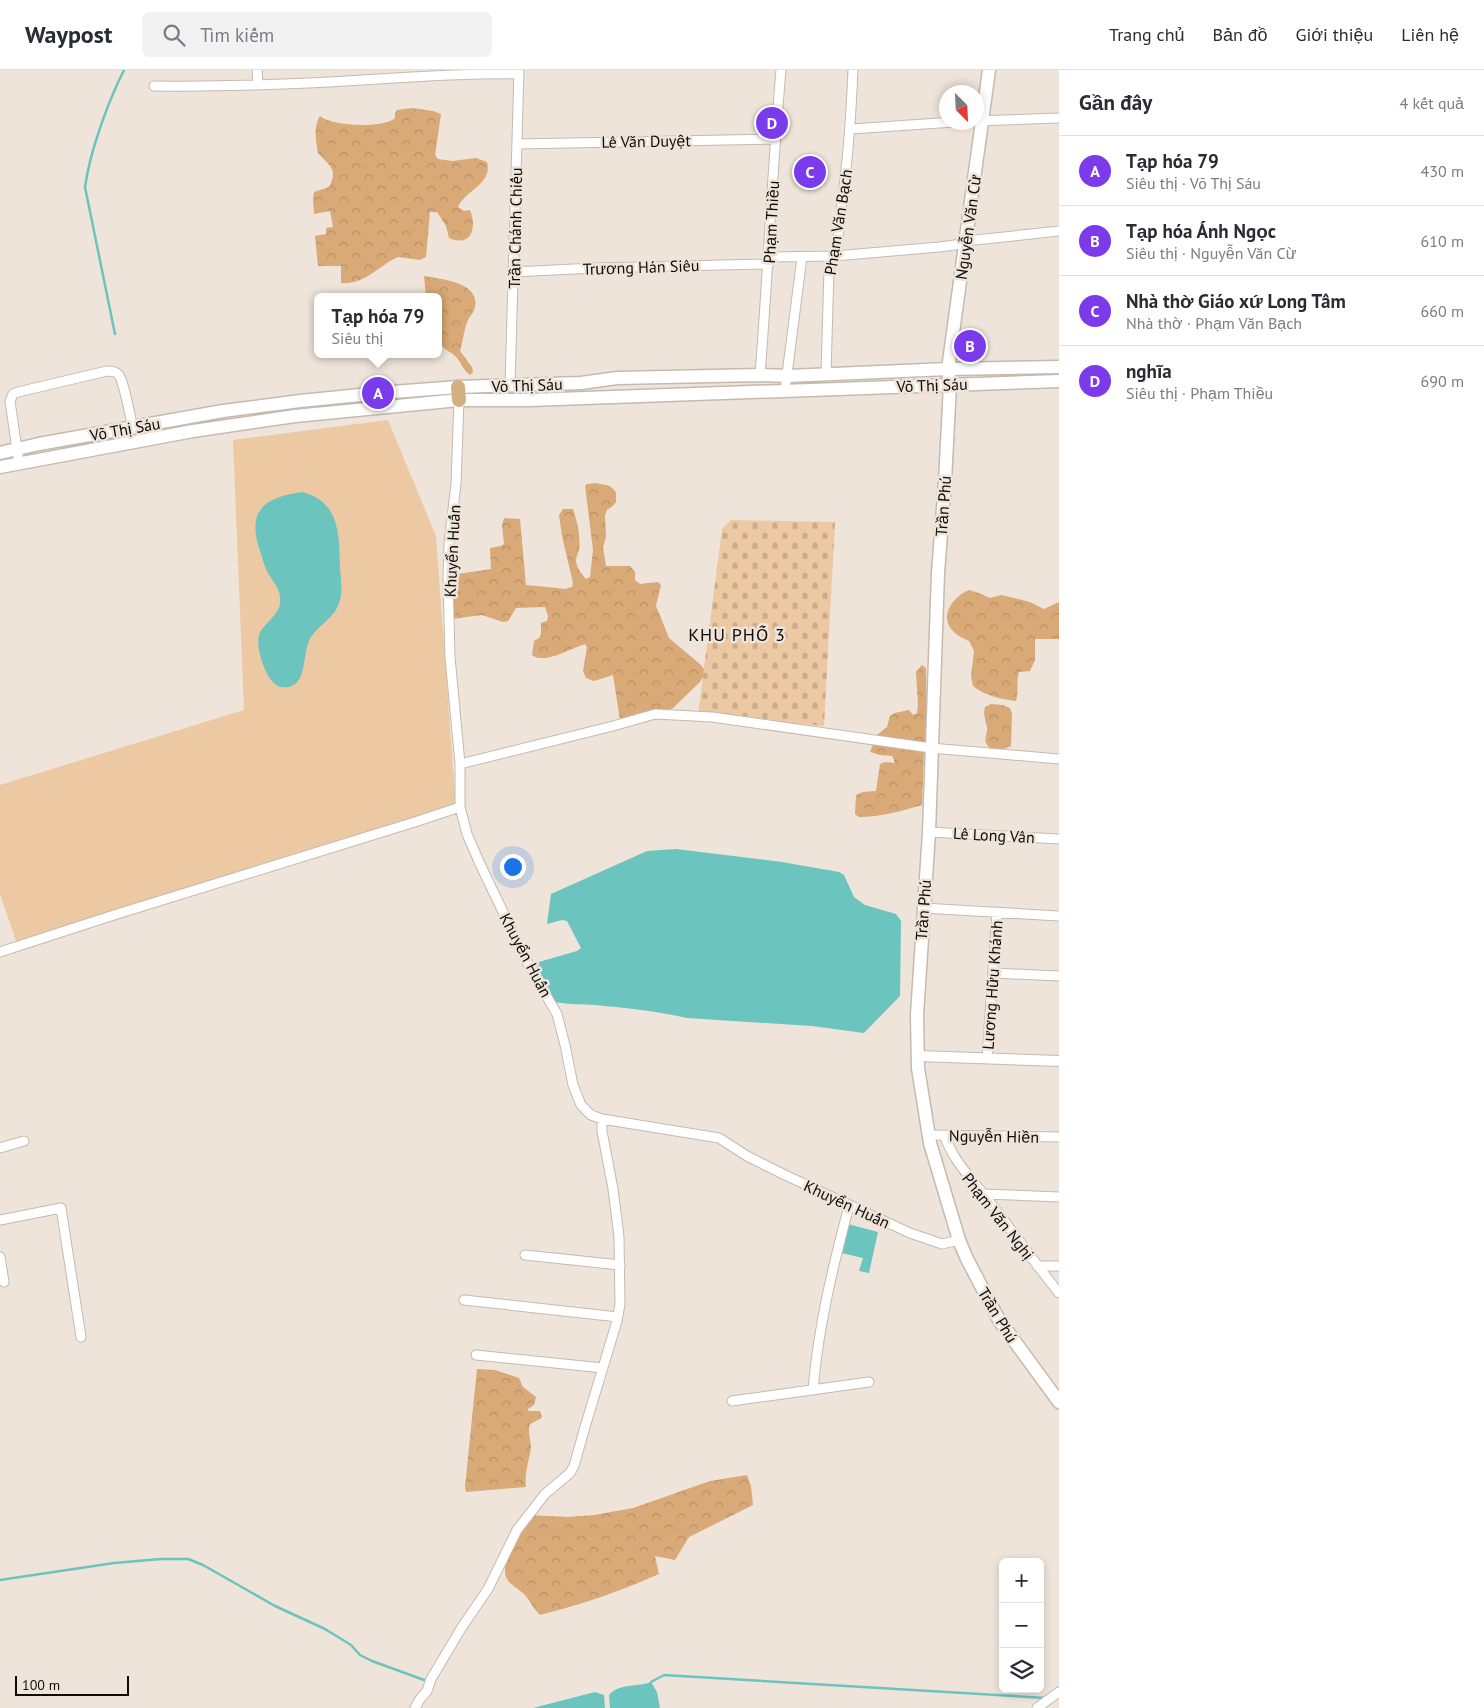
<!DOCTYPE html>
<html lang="vi">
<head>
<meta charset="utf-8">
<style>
  :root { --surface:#fff; --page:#f2f2f3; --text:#2b2b33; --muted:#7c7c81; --line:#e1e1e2; --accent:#7c3aed }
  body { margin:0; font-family:"PT Sans",sans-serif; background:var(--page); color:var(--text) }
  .controls { position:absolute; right:15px; bottom:15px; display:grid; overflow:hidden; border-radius:8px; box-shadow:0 2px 8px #0003 }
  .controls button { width:45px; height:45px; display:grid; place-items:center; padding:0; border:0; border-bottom:1px solid var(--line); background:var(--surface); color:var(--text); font:25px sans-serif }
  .compass { position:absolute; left:939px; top:15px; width:45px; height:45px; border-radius:50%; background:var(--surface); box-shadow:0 2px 8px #0003; rotate:156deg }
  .scale { position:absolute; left:15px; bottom:12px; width:114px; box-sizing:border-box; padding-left:5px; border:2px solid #0e0b08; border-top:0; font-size:14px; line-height:18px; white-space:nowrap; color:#0e0b08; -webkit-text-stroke:4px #eee4da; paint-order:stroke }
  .you { position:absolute; left:512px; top:796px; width:18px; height:18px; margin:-12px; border:4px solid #fff; border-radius:50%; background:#1a73e8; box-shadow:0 0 0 8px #1a73e833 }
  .badge { display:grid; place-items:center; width:32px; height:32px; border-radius:50%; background:var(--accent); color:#fff; font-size:16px; font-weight:700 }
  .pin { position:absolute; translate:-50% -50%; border:2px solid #fff; box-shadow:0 1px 5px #0006 }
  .popup { position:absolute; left:314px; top:223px; width:128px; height:65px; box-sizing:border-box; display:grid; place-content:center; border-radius:8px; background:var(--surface); filter:drop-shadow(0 1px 4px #0005); font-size:16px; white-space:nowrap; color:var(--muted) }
  .popup b { font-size:19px; color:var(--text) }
  .popup::after { content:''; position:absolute; left:50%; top:100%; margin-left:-10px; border:10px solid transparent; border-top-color:var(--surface) }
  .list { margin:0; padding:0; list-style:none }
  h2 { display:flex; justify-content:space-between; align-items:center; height:65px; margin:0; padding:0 20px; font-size:21px }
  h2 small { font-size:16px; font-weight:400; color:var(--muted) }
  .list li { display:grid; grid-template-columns:32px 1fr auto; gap:15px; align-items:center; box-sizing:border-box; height:70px; padding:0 20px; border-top:1px solid var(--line) }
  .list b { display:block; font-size:19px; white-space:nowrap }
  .list p { margin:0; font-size:16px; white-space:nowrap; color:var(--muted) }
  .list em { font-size:16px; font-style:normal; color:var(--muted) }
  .icon { flex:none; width:28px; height:28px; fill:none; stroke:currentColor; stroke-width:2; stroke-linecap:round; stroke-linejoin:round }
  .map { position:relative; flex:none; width:1059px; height:1638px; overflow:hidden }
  header { display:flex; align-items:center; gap:30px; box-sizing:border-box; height:70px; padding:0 25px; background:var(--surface); border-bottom:1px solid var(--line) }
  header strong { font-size:24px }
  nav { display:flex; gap:28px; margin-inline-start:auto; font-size:18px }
  .search { width:350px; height:45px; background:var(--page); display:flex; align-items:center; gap:12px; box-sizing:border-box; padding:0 18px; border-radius:8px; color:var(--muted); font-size:19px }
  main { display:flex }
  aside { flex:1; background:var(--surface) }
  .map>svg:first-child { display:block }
  .forest { fill:url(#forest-crowns) }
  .cemetery { fill:url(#cemetery-stones) }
  .green { fill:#edc9a3 }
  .water { fill:#6bc4bd }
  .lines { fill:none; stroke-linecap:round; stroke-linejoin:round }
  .stream { stroke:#6bc4bd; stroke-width:2.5 }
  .minor-casing { stroke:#c4bab0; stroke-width:11 }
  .tertiary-casing { stroke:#c4bab0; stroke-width:12 }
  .secondary-casing { stroke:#c4bab0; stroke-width:15 }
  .primary-casing { stroke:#c5c4c4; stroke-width:16 }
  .minor { stroke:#fff; stroke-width:9 }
  .tertiary { stroke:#fff; stroke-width:10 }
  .secondary { stroke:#fff; stroke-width:12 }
  .primary { stroke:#d4af7f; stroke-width:14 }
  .labels { text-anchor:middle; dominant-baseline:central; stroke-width:5; stroke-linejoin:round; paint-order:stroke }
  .street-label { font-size:16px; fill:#0e0b08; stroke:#eee4da }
  .neighbourhood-label { font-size:18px; letter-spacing:1px; fill:#0e0b08; stroke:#eee4da }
</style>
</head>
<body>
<header>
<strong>Waypost</strong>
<div class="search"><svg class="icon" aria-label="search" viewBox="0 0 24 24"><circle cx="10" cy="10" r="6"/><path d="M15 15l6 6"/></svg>Tìm kiếm</div>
<nav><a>Trang chủ</a><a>Bản đồ</a><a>Giới thiệu</a><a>Liên hệ</a></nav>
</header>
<main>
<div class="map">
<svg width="1059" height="1638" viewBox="0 0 1059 1638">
  <defs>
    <pattern id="forest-crowns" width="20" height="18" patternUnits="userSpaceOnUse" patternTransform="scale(1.25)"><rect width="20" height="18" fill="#d9a977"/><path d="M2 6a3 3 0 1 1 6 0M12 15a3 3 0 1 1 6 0" fill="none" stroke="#b99065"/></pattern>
    <pattern id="cemetery-stones" width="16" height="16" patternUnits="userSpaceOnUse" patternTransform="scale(1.25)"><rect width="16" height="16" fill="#edc9a3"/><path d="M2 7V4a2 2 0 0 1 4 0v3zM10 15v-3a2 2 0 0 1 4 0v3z" fill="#caab8b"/></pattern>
  </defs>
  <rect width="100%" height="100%" fill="#eee4da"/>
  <path class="forest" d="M412,38l21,3 8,3 -6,41 3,4 14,2 24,-3 11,4c6,22 -22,28 -29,45l6,4 6,-1c7,17 2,38 -21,28l-3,-12 -9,-14h-7l-4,45 -6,3 -22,-3c-20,9 -33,28 -57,26v-17h-23l-3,-30 11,-2v-6l7,-1 -3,-16 -16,3 -1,-16 1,-6 15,-5c10,-19 -1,-22 -11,-34 -2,-12 -5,-26 2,-37 11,10 63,13 75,2v-5l2,-3z
    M424,206c17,3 56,6 51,31 -1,5 -5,9 -7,13 -4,9 -5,21 -8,31l12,16 1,5 -3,3c-7,-5 -8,-11 -13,-17 -5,-6 -12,-7 -16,-14v-27l-3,-1v-19h-12z
    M596,413l14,3 5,5 1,4v7l-3,4 -6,4 -2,6 1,21 -3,10 3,19h24l5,6v8l5,4 18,-2 3,3 -5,21 13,32 32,27 5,7 -6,10 -27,26 -5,2 -48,10 -7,-45 -19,6 -8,-3 -3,-7 4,-24 -2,-3c-14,4 -40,21 -53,11l2,-14 5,-3 2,-4v-11l6,-2 1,-5 -3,-9 -29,1 -8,13 -5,1 -21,-7 -30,4 -1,-44 40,-6 -1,-21 11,-2 3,-2 -2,-19 2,-7 16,1 6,66 31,3 8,1 7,-2 1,-4 -11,-47 -3,-21 4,-6h10c4,11 8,29 6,41 -1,4 -3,7 -3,11 1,8 6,13 10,18l4,-2 3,-27 -8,-64 2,-2z
    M969,520l10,3 11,5 11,-3 29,7 14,7 15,-7v37h-24v21l-5,11 -11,1c-3,10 0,19 -3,29 -15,-2 -31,-5 -43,-15l-2,-10 3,-25 -5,-10c-6,-3 -12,-5 -17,-11 -13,-15 2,-34 17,-40z
    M922,595l4,3 1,63 -3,20 -2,54c-21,6 -41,12 -63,12l-4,-3 1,-19 7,-3 13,-1 4,-27 5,-2 9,1v-3l-2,-4 -12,-1 -10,-3 7,-17 10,-8 3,-11 5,-3 14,-3 4,5 4,-2 1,-8 -2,-33z
    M991,634l12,1 7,3 2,6 -1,32c-7,4 -22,6 -25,-3 -2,-5 2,-11 1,-16 -2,-8 -4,-13 -2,-20z
    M477,1299l18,1 24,8 4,9 13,10 -2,8 -6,4v2h12l2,7 -12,6c-3,8 1,16 1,24 -2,13 -7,26 -5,39l-60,5 -1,-5z
    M747,1405l4,11 2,19 -64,32 -14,23 -20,-4 4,18c-41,18 -76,30 -119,41 -6,-6 -9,-12 -14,-19 -5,-6 -17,-11 -20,-19 -6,-17 15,-47 23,-62l39,2 26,-2 39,-7 77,-27z"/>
  <path class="cemetery" d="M731,450l104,2 -11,204 -126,-11 24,-186z"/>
  <path class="green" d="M388,350l48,116 20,273 -439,135 -17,-50v-109l244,-75 -11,-270z"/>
  <path class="water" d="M302,422c39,10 37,44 38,77 1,10 3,24 -1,34 -5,16 -23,23 -30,38 -7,14 -1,50 -28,46 -14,-2 -26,-39 -22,-52 4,-11 19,-19 21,-31 2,-13 -6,-21 -12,-31 -4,-7 -6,-17 -9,-25 -12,-39 7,-51 43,-56z
    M676,779l106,13 57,10 5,3 10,22 11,8 31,9 5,7 -1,75 -36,37 -52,-7 -125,-8c-31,-7 -61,-10 -92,-13 -14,-1 -26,0 -39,-3l-17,-25 -4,-11 4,-4 38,-11 4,-3 -14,-27 -5,-1 -15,4 4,-30 96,-43z
    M844,1153l34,9 -9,41 -10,-2 4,-13 -26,-6z
    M651,1612l6,10 3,16h-50l-1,-13c10,-12 30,-8 42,-13z
    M595,1622l9,3 1,13h-72z"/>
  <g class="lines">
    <path class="stream" d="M115,264l-30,-147c5,-36 23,-85 39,-117
      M0,1510l114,-17 47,-4h27l15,6 72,41 50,23 26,16 9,10 12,6 52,19
      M651,1612l13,-7 381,23"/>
    <g class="minor-casing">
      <path id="minor" d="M257,0l1,15
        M154,16c75,1 149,-2 224,-7 47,-3 94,-6 141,-5
        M977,51l82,-3
        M851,59l103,-7
        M517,74l258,-5
        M769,187l66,-1 104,-9 16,-2 11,-4 93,-10
        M513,202l82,-4 174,-4
        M826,304l3,-105c9,-19 10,-40 12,-60 7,-47 10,-92 12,-139
        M760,305c8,-102 12,-204 21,-305
        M510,315l9,-315
        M785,320l17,-133
        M459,330l-3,84 -7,59 -1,35 2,79 10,107v43l7,27 13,30 49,102 28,48 8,31 8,40 8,20 10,10 11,4 117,19 28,18 38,19 125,58 32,11 17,-4
        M19,393l-9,-62 3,-7 5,-2 89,-21c4,0 8,0 11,3 6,6 12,43 15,54
        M460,694l153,-38 42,-12 57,3 219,31 128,11
        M929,762l130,7
        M923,838l136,8
        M0,882l114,-37 304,-94 42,-14
        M993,903l66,3
        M987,988l10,-146
        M928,1065l131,2
        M944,1065c11,28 23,38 40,60 26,32 49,66 75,98
        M0,1078l24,-7
        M984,1124l75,3
        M0,1150l61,-12 20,129
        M525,1185l95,10
        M0,1187l4,25
        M1037,1196h22
        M464,1230l154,17
        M476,1285l127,13
        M813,1320c5,-62 20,-124 36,-184
        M732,1331l137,-19
        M415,1638l5,-9 7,-8 4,-12 31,-52 26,-38 29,-59 28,-36 25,-21 4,-7 11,-39 32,-106 3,-17 -1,-67 -6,-48 -11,-58v-12
        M1037,1638l22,-16"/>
    </g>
    <g class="tertiary-casing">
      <path id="tertiary" d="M918,986l141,5"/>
    </g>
    <g class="secondary-casing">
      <path id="secondary" d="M989,0l-41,299 2,15 -5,98 -7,91 -9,259 -12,183 1,53 12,75 29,97 8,19 32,61 60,82
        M0,383l39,-9 184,-33 77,-10 80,-8 78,-6 123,-4 36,-5 143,-3 28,1 160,-7 111,-2
        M0,397l193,-36 102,-15 164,-16h71l529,-19"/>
    </g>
    <g class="primary-casing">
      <path id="primary" d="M458,317l1,13"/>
    </g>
    <use href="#minor" class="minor"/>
    <use href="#tertiary" class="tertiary"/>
    <use href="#secondary" class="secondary"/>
    <use href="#primary" class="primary"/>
  </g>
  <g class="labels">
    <g class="street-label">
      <text transform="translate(646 71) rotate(-1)">Lê Văn Duyệt</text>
      <text transform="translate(771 152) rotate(-87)">Phạm Thiều</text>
      <text transform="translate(838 152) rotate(-81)">Phạm Văn Bạch</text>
      <text transform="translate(968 157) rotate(-82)">Nguyễn Văn Cừ</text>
      <text transform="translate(515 158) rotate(-89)">Trần Chánh Chiếu</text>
      <text transform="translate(641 197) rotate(-2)">Trương Hán Siêu</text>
      <text transform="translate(527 315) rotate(-2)">Võ Thị Sáu</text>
      <text transform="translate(932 315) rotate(-2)">Võ Thị Sáu</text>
      <text transform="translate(125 359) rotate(-10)">Võ Thị Sáu</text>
      <text transform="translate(943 436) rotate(-86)">Trần Phú</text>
      <text transform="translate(452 481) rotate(-87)">Khuyển Huấn</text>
      <text transform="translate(994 765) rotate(3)">Lê Long Vân</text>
      <text transform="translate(923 840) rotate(-86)">Trần Phú</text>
      <text transform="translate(526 885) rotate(62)">Khuyển Huấn</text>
      <text transform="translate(992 915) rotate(-86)">Lương Hữu Khánh</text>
      <text transform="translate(994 1066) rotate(1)">Nguyễn Hiền</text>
      <text transform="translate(847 1134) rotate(25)">Khuyển Huấn</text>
      <text transform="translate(998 1146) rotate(52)">Phạm Văn Nghị</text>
      <text transform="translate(998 1245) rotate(59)">Trần Phú</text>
    </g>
    <g class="neighbourhood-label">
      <text x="737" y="564">KHU PHỐ 3</text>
    </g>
  </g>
</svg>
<div class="controls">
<button>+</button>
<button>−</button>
<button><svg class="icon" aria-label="layers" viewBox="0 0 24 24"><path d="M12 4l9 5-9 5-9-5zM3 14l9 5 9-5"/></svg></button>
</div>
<svg class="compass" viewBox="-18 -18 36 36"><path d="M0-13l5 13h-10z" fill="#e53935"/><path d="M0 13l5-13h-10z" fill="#7c7c81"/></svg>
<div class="scale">100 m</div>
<div class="you"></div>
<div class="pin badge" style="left:378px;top:323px">A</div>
<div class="popup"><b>Tạp hóa 79</b>Siêu thị</div>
<div class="pin badge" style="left:970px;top:276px">B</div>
<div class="pin badge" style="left:810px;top:102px">C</div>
<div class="pin badge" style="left:772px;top:53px">D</div>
</div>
<aside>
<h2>Gần đây<small>4 kết quả</small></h2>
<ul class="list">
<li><span class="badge">A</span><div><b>Tạp hóa 79</b><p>Siêu thị · Võ Thị Sáu</p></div><em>430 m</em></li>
<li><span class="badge">B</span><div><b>Tạp hóa Ánh Ngọc</b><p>Siêu thị · Nguyễn Văn Cừ</p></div><em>610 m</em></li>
<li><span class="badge">C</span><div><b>Nhà thờ Giáo xứ Long Tâm</b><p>Nhà thờ · Phạm Văn Bạch</p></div><em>660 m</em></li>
<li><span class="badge">D</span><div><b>nghĩa</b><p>Siêu thị · Phạm Thiều</p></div><em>690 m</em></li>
</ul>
</aside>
</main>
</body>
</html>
